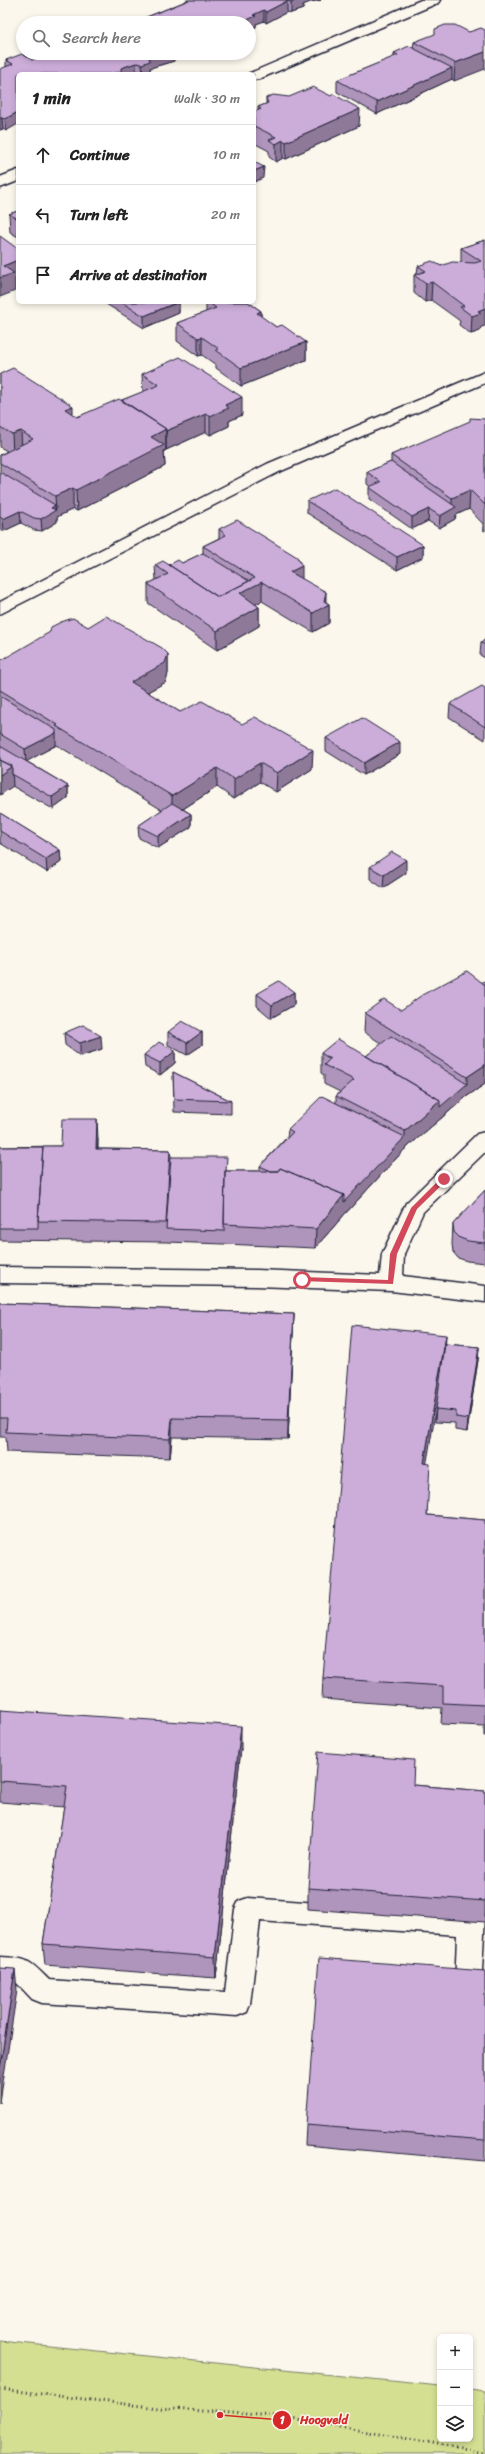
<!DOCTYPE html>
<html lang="en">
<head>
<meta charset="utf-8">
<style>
  :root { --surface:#fff; --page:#f6f6f6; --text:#222; --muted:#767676; --line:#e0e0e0 }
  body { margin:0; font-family:Sriracha,sans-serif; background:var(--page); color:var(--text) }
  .controls { position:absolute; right:12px; bottom:12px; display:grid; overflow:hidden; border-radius:6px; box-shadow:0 2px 6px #0003 }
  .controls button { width:36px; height:36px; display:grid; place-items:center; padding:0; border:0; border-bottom:1px solid var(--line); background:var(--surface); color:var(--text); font:20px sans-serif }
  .stop { position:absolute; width:12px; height:12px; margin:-9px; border:3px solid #d1495b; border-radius:50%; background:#fff }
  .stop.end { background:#d1495b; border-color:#fff; box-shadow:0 1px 4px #0008 }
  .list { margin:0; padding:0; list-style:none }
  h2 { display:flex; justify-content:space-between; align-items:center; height:52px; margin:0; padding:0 16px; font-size:17px }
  h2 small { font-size:13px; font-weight:400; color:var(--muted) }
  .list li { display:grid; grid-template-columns:26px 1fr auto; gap:12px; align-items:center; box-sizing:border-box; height:60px; padding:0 16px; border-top:1px solid var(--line) }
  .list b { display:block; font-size:15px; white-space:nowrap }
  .list em { font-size:13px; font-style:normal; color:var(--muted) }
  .icon { flex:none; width:22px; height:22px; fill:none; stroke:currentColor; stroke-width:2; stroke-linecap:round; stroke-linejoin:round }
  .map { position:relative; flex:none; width:485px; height:2454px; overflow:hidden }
  .search { position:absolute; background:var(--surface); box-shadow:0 2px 6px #0003; left:16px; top:16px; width:240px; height:44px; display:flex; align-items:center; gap:10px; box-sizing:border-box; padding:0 14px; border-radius:22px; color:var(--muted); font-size:15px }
  .panel { position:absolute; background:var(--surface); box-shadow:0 2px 6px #0003; left:16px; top:72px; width:240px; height:232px; border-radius:6px }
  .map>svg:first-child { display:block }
  .green { fill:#d4df92; stroke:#7b8066 }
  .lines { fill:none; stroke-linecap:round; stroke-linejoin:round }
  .minor-casing { stroke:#22223b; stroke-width:3 }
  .path { stroke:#22223b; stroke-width:3; stroke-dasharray:1 3.5; stroke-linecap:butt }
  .minor { fill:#fbf7ec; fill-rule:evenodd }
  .wall { fill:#af95bb; stroke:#22223b }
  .shaded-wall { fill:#8f7998; stroke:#22223b }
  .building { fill:#ccadd9; stroke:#22223b }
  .route { fill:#d1495b }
  .leader { fill:none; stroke:#d62828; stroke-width:1.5 }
  .callout-dot { fill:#d62828; stroke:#fbf7ec; stroke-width:1.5 }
  .mark-label { font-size:12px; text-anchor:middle; font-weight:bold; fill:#fff }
  .callout-label { font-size:12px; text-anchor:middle; font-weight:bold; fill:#d62828; stroke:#fbf7ec; stroke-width:3; stroke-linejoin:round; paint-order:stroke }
</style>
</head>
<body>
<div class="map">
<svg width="485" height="2454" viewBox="0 0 485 2454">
  <rect width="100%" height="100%" fill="#fbf7ec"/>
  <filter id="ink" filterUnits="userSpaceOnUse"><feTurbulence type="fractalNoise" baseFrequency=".025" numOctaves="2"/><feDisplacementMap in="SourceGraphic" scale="8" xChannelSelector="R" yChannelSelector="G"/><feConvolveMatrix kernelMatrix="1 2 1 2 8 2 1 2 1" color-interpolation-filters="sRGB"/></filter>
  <g filter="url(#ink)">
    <path class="green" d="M0,2341l440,45v53h30v-50l15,2v63h-485z"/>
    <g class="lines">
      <g class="minor-casing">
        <path id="minor" d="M421,0h19l-2,3 -179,76 -5,1v-6h-6z
          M18,170v11l-18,7v-11z
          M485,372v11l-206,89 -279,142v-12l267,-138z
          M485,1132v20l-62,60 -19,42 -1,22 82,10v16l-94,-11 -134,-5 -257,-3v-16l257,3 123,5 2,-21 24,-51 71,-69z
          M248,1898l237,17 -4,74 -3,8 -10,4 -10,-4 -3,-8 2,-54 -197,-14 -10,83 -3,8 -10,4 -195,-13 -10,-4 -18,-19 -14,-1v-22c28,1 29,3 49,23l176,12 10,-83 4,-8z"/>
      </g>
      <path class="path" d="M0,2389l159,19 116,8 210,36"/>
      <use href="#minor" class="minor"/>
    </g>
    <path class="wall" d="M186,0h135l-11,2 -7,3v4l-12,4 -4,-1 -21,11 -2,-2 -8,3v3l-7,3v-7h-117l54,-22z
      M469,32l-15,49 -2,-2 -75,35 -40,-22v-12l57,-23v-4l19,-5 1,-6z
      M49,53h138l-13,5v3l-24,7v4l-5,2h-127l-12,57 -3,-2 -3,1 6,-64v-6h26z
      M266,98l93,28 -73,33 -3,-1 -7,4 -7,-5v-6l-15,-8v-31l4,-2v-3l8,-3z
      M18,211v26l-8,-5 -1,-18z
      M485,240l-5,91 -9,3 -12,-9 1,-4 -29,-21 -6,2 -11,-9v-18l3,-1 1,-8h23l20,-4v-14z
      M103,302h76v11l-35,15z
      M206,302h42l13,9v6l15,10 30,15v18l-65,26 -25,-18v-3l-14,-10 -4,1 -21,-15v-18l29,-11z
      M0,374l77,43 45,-17 21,-8 -1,-18 100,41 -13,6v5l-19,9 -4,-3 -40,18 -2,1 1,15 -88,45 -4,-2 -16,8v5l-15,9 -8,-1 -13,-7 -17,8 -4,-2v-74l7,-4 -7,-4z
      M485,419v112l-2,-1v-6l-14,-15 -13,6 -1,4 -16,9 -11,-7 -16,8 -43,-30v-12h1l-3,-3v-12l24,-10v-7z
      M307,501l116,44v12l-26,13 -90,-57z
      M219,529l83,50 24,23 3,2v19l-16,9 -51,-31 -7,3 4,3v19l-42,24 -69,-47v-19l8,-4 -1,-15h14l13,-2 21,-10v-7l16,-8z
      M88,627l80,27v19l-2,9 -19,10 33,20 132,57 -36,23 -16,-10 -26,17 -17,-12 -34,22 8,5v13l-33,21 -19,-10 -1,-12 24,-16 -105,-65 -31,16 42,25v12l-15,11 -41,-23 -12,9v-134z
      M485,640v18l-5,-3 1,-13z
      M485,688v52l-36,-23 1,-13z
      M326,738l74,16 -36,21 -38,-24z
      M0,813l60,37 1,12 -14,10 -47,-29z
      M370,867l36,6 -23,15 -13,-9z
      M485,981v103l-19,13 -62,53 -60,65 -29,33 -91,-4 -57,-2 -167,-2v-93l61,-1 37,-7v10l72,1 1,7 56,14h33v-5l27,-29 1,-8 48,-26v-7l4,-4 -16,-8v-9l-3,-2v-20l45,3 16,-12 -18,-12 1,-19 36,-3z
      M294,992v13l-23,13 -14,-12v-12z
      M168,1032h34v13l-15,10 -19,-10z
      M64,1033l38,16 -22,7 -15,-11z
      M175,1051v12l-15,12 -15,-8 -1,-12z
      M173,1072l58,29v13l-57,-2z
      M485,1190v73l-18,-2 -9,-3 -5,-6 -1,-8 1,-20z
      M0,1303l294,11 -1,19 -5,106 -116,-2 -2,21 -163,-6 -1,-15h-6z
      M445,1344l34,3 -1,13 -11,72 -12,-2v-7l-20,-1 1,-17 -10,58 1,52 58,5v216h-1v-10l-43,-2 1,-16 -120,-9 1,-21z
      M0,1710l241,38 -25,230 -171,-13 -2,-21 21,-137 -64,-5z
      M413,1785l72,6v131l-177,-13v-21z
      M485,1971v190l-180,-16 1,-20z"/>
    <path class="shaded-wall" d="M297,0h24l-11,2 -7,3v4l-12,4v-11z
      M287,1v11l-21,11v-11z
      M264,10v11l-8,3v3l-7,3v-7h-9l13,-8z
      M485,52v17l-31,12 1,-18z
      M163,53h24l-13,5v3l-24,7v4l-5,2h-2l-1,-10 7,-7z
      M136,63v11h-28l13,-6z
      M452,68v11l-75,35v-12z
      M360,109l-1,17 -73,33v-17z
      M18,112v12l-12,7 -1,-12z
      M0,118h2l1,11 -3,1z
      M283,140v18l-7,4v-18z
      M264,167l-1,11 -9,4v-11z
      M18,260v18l-3,1v12l-15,6v-19l3,-12z
      M432,282l-1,18 -6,2 1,-18z
      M179,302v11l-35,15v-12z
      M485,308v18l-4,1 -1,4 -9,3 1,-18 6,-5z
      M261,311v18l-4,-16z
      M202,337v18l-4,1v-18z
      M306,342v18l-65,26v-18z
      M242,397v18l-13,6v5l-19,9v-19l15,-11z
      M73,406v21l-8,-18z
      M206,414v18l-40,18v-19z
      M166,429v21l-2,1 1,15 -88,45 -1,-21 75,-53z
      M21,431l1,21 -9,3 -1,-21z
      M73,488v21l-16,8v5l-15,9 -1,-12 10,-11 4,-3v6l1,-1 -1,-14z
      M470,490l-1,19 -13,6 -1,4 -16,9 1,-12 12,-7v-11z
      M429,509l-1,12 -16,8v-12z
      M20,511l1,12 -17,8 -1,-12z
      M423,545v12l-26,13v-13z
      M302,566v19l-12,-13z
      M262,582v19l-22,11 -22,-9z
      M326,592v14l3,-2v19l-16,9v-19l11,-12z
      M259,607v19l-42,24v-19z
      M168,654v19l-2,9 -35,19v-19z
      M56,733v12l-30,17 -1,-13z
      M400,742v12l-36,21v-12z
      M313,750l-1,19 -36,23 1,-19z
      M260,763v19l-26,17v-20z
      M12,766l1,20 -13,9v-20z
      M217,768v19l-45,29v-20z
      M68,786v12l-15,11 -1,-12z
      M191,814v13l-33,21v-12z
      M60,850l1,12 -14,10 -1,-13z
      M406,860v13l-23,15 1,-13z
      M294,992v13l-23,13 1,-13z
      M202,1032v13l-15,10v-12z
      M101,1036l1,13 -22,7v-13z
      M175,1051v12l-15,12v-12z
      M485,1065v19l-19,13 -62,53 -60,65 -29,33 1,-19 28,-34 61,-58v-6l35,-31 27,-16v-7z
      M97,1119l1,20 -1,29 -1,-19z
      M294,1314l-1,19 -5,106v-19z
      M446,1335l-1,22 -22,127 1,-21z
      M479,1347l-1,13 -11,72 1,-13z
      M172,1418v19l-2,21v-19z
      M241,1726v22l-25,230 -1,-21z
      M15,1969l2,21 -17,112v-34z"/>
    <path class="building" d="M189,0h108l-6,2 -4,-1 -21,11 -2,-2 -11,5 3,1 -16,7h-2l-2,-1 -3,1h-101z
      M445,25h10l14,7 12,-4 4,2v22l-30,11 -41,-21 21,-8v-5z
      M409,46l43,22 -75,34 -40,-22 61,-25 -4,-2z
      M49,53h114l-14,4 1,4 -8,3 -6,-1 -15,5v4l-13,2h-90v38l-13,7 -3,-1h-2v-49l13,-5 -7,-4 16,-6 10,6z
      M313,87l18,9 2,-2 27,15 -74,33 -3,-2 -7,4 -7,-4 7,-3 -22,-11v-14l7,-3 -3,-2 10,-4 -2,-5 7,-3 16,2z
      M254,162l10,5 -10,4z
      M18,211v8l-9,-5z
      M0,236l18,13v11l-15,6 11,7 -14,5z
      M485,240v68l-7,3 3,2 -9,3 -12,-9 4,-1 -32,-24 -6,2 -12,-9 12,-4 -8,-5 14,-5 9,5 11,-4 23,1 6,-2 -20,-13z
      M121,302h57l-34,14z
      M208,302h40l13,9 -4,2 19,14 6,-2 24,17 -65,26 -25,-18 3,-1 -17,-12 -4,1 -21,-15 39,-15z
      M180,357l62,40 -17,8 4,3 -19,8 -4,-2 -40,17v-2l-44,-29 37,-15 -17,-11z
      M13,368l60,38 -8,3 12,8 42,-18 47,30 -15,8 13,8 -88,45 -3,-2 -18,8 -55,-33v-8l33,-16 -12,-8 -9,3 -12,-7v-53z
      M470,418l15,1v86l-15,-15 -18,8 -61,-43 79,-34z
      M391,462l65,45 -16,9 -11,-7 -17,8 -43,-30 12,-5 -14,-10z
      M0,472l55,33 -4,3 5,2 -15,9 -7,-1 -14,-7 -17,8 -3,-2z
      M335,488l88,57 -26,12 -90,-56z
      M237,520l60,37 5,9 -12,6 36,20 -2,9 5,3 -16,9 -51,-31 -22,11 19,14 -42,24 -69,-47 20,-10 -13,-9 8,-4 55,36 37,-19 -52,-32 23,-11 -7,-6z
      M203,553l46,28 -31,16 -49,-32 9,-5 4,3z
      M106,616l56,32 6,6 -3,9 -34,19 49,30 22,-11 40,23 13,-7 58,33 -36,23 -17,-10 -26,16 -17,-11 -45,28 -116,-70 2,-1 -58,-35v-29l50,-29 1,-5 10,-5 12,-4 15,9z
      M485,640v5l-4,-3z
      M482,686l3,2v39l-35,-23z
      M0,696l56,34v3l-31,16 -25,-15z
      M362,718l38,24 -36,21 -38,-25z
      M0,746l68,40 -16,11 -40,-23v-8l-12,-6z
      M0,760l12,6 -12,9z
      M172,803l19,11 -33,22 -20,-10z
      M0,813l60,37 -14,9 -46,-28z
      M392,852l14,8 -22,15 -14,-8z
      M467,971l18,14v80l-18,12 -102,-64 19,-14 17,11 21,-15z
      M279,981l15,11 -22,13 -15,-11z
      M182,1021l20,11 -15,11 -19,-11z
      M83,1025l18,11 -21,7 -16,-10z
      M391,1036l76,48 -27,23v-7l-74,-44z
      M338,1039l102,61 -35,31 -69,-35 18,-16 -30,-15 6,-6 -9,-6z
      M159,1042l16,9 -15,12 -16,-8z
      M173,1072l58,29 -57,-2z
      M322,1096l83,41 -61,65v-7l-64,-27 -2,3h-7l-11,-5 33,-34 -5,-3z
      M62,1119h35l-1,30 74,1 -4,73 -128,-2 5,-75h18z
      M0,1147h43l-5,74v7h-38z
      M171,1157h56l-1,14h-1l-1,60 -58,-2z
      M280,1168l64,27 -28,34 -92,-5 1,-53h53z
      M485,1190v53l-17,-2 -8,-3 -6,-6 -1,-8z
      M0,1303l294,11 -6,106 -116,-2 -2,21 -164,-7 1,-14h-7z
      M352,1325l94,10 -22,128 6,1 -3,51 58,5v185l-42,-2v-17l-120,-8z
      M445,1344l34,3 -11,72 -12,-2v-6l-20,-2z
      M0,1710l241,16 -26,231 -172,-13 24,-158 -67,-5z
      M318,1752l96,8 -1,25 72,6v110l-177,-13z
      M319,1958l166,13v169l-179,-15z
      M0,1968l15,1 -15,99z"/>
  </g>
  <path class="route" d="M442,1177l6,2 -31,30 -20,45 -4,30 -94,-3 3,-4 86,3 2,-26 21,-46z"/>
  <path class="leader" d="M220 2415L282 2420"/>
  <g class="callout-dot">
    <circle cx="220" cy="2415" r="4"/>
    <circle cx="282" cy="2420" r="10"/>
  </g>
  <g class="mark-label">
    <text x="282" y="2424">1</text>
  </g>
  <g class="callout-label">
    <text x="324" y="2424">Hoogveld</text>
  </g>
</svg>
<div class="controls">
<button>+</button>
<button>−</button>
<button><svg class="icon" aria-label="layers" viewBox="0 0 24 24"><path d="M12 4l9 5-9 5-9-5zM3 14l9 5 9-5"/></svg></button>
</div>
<div class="stop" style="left:302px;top:1280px"></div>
<div class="stop end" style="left:444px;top:1179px"></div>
<div class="search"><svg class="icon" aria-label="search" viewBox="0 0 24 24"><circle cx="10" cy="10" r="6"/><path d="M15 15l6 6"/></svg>Search here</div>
<section class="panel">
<h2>1 min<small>Walk · 30 m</small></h2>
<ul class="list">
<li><svg class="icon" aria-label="ahead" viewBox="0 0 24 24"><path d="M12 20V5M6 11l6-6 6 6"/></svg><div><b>Continue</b></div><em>10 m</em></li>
<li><svg class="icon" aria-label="left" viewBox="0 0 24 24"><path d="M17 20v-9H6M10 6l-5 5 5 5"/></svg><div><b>Turn left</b></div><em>20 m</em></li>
<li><svg class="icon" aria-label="arrive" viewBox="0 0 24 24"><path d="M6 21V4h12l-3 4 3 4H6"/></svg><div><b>Arrive at destination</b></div></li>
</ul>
</section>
</div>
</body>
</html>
